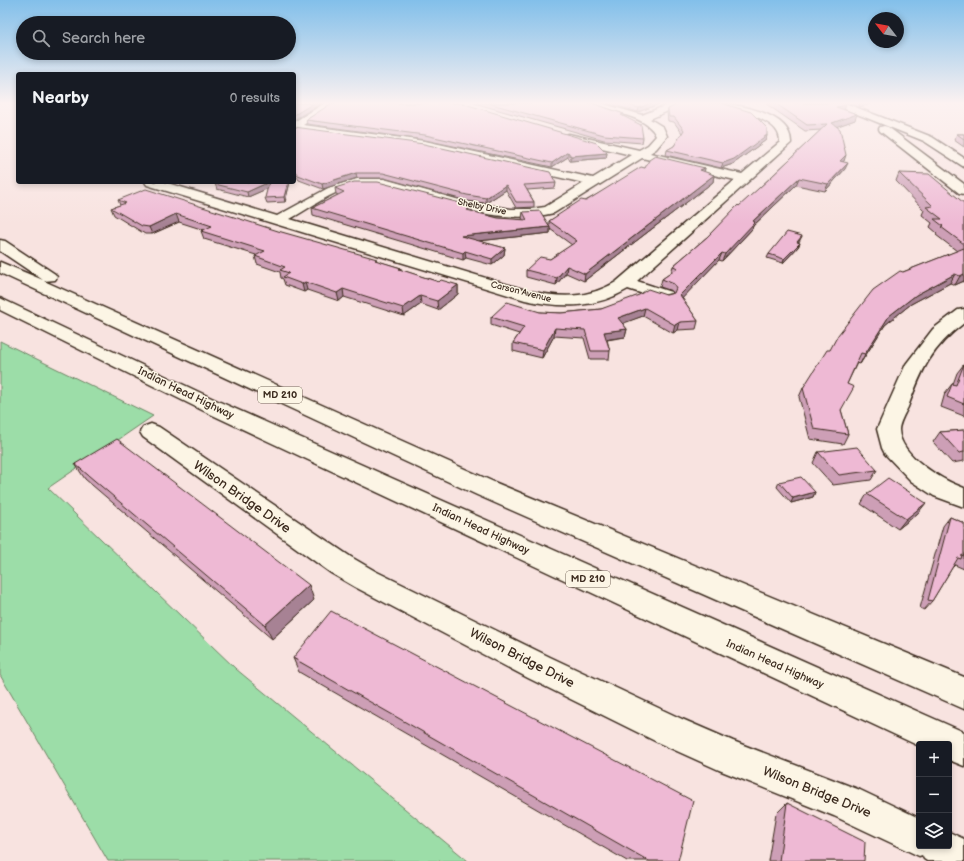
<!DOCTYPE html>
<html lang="en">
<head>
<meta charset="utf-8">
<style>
  :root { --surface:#171b24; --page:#242831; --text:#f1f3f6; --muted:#9ea1a6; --line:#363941 }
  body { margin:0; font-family:"Balsamiq Sans",sans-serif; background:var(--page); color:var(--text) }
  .controls { position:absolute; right:12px; bottom:12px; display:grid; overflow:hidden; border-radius:4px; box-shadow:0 2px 6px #0003 }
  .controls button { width:36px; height:36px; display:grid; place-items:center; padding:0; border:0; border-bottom:1px solid var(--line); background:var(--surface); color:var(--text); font:20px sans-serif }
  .compass { position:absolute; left:868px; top:12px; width:36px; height:36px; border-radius:50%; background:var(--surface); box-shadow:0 2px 6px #0003; rotate:301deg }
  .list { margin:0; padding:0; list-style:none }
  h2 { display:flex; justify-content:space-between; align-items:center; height:52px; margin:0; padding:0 16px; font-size:17px }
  h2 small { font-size:13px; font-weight:400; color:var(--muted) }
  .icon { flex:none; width:22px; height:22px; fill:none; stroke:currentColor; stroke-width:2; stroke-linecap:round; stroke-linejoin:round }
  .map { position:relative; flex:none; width:964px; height:861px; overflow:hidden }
  .search { position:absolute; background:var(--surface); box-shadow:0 2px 6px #0003; left:16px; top:16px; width:280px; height:44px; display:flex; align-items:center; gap:10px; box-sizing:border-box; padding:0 14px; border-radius:22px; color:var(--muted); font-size:15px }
  .panel { position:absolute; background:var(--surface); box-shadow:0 2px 6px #0003; left:16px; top:72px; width:280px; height:112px; border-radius:4px }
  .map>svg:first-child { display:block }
  .green { fill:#9cdda8; stroke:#6c8463 }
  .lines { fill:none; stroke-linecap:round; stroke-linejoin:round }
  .minor-casing { stroke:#3b2a1e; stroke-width:3 }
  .highway-casing { stroke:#3b2a1e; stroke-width:3 }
  .minor { fill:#fcf5e5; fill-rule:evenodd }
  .highway { fill:#fcf5e5; fill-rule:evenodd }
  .wall { fill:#cd9fb6; stroke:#3b2a1e }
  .shaded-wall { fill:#a78294; stroke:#3b2a1e }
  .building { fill:#eeb9d4; stroke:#3b2a1e }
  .labels { text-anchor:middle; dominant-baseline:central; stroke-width:3; stroke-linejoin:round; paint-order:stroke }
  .far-street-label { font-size:9px; fill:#3b2a1e; stroke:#fcf5e5 }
  .shield { fill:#fcf5e5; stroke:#75675a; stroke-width:1 }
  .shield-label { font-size:10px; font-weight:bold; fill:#3b2a1e }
  .street-label { font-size:11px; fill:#3b2a1e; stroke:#fcf5e5 }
  .near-street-label { font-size:13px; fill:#3b2a1e; stroke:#fcf5e5 }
</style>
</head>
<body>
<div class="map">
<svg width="964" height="861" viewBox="0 0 964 861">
  <rect width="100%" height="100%" fill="#f8e3e0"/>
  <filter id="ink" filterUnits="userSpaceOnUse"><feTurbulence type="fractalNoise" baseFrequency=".025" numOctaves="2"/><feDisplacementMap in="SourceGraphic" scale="8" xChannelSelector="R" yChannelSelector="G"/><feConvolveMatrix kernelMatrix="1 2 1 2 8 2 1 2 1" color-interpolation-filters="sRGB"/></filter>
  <g filter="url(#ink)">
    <path class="green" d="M0,341l153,75 -105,72 188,181 232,192h-360l-108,-186z"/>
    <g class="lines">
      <g class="minor-casing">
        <path id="minor" d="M325,103h12l-34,22 122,16 168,37 38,-23 -66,-16 -1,-2 1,-2 4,-1 70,16 9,-5 8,-9c-7,-18 -38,-23 -55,-27 -6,-1 -13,-2 -18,-6h17l42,12 30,-12h14l-36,16 13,8 4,9 -11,13 -6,4 92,21 38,-32c1,-22 -35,-29 -52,-33 -6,-2 -13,-2 -18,-6 24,0 82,9 81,40l-154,138 34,11 2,4 -2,4 -6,1 -37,-12c-33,20 -67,19 -103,11l-378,-115 -2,-3h19l113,34 53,-29 27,-8h27l83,23 44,7h20l14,-2 39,-24 -159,-36 -131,-17v-8zM642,158l93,22 -119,102c-29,17 -55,16 -87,9l-239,-72c20,-11 42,-28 65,-33 21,-4 42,5 62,11 44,12 91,27 137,16z
          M830,103h15l87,34 32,21v9l-40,-26z
          M884,126l4,1 76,57v10l-5,-1 -79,-62 -1,-2 1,-2z
          M964,309v14c-33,25 -42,46 -56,84 -3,6 -9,16 -9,23 1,26 43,50 65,58v19l-30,-11 -23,-15 -26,-27 -3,-6 -5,-19 29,-65 27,-35 25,-19z
          M151,424l8,3 192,130 24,14 175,86 132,62 51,22 127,49 59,28v28h30v-14l15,7v22h-37l-3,-2 -2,-4 -3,1 -85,-40 -115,-46 -60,-27 -131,-65 -173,-91 -24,-14 -188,-136 -3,-5 3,-5z"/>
      </g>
      <g class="highway-casing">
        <path id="highway" d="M0,240l5,1 50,33 2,3 -2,3 -11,1 450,201 470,195v32l-487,-214 -477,-222v-11l43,18 -43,-29z
          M0,298l220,104 744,330v34l-15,-6v-16h-30v2l-713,-334 -206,-102z"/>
      </g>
      <use href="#minor" class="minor"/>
      <use href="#highway" class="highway"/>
    </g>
    <path class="wall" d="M474,103h118l32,11v2l19,22 -1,5 -38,-3z
      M607,103h55l-24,9z
      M765,103h78l3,2 -2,4 11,11 -18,6 7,35 -1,1 2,7 -20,22 -29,-6 -43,41 -1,3 -30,32 -3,-1 -37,38 16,23 -2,8 -18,1 -5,3 -30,-17 -21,7 5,6 -2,8 -18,3 3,11 -1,8h-19l-6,-21 -30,-2 -12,22 -29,-7v-8l6,-9 -28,-9v-8l49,-5 21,1 40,-4 72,-16 -1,-2 -12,-4 2,-8 9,-6 2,-7 34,-29 114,-107 -16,1z
      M850,103h24l-15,4z
      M668,109l99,26 -1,5 -33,24 -12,4 -55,-13 1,-5 7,-4 8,-13 -8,-11 -6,-1 -1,-8z
      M306,120l301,33 -1,5 -36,3 -2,-4 -16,10 -127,-27 -118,-16z
      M294,127l262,56 -1,5 -28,2 7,12v5l-18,1 -10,-18 -20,13 -19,-2 -83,-23h-27l-34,11 -24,-9 -5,-7z
      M957,134h7v13l-10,-7z
      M645,168h60l-1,4 10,3 -1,7 -129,99 -18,-8 -10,12 -30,-8v-7l24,-11 22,-14 -22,-16v4l-72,8 27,7 -1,7 -12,10 -26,-7 -3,2 -150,-45 -1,-7 26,-13 -2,-1 -1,-6 137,23 26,7 25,2 -1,-2 1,-6 26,13v-4z
      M899,173l65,30v78l-9,4 -5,-2 -39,21 -26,21 -25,39 -3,-1 -10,21 -6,26 7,24 -5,10 -33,-5 -11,-42 4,-9 27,-38 73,-78 54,-21 -21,-16 1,-2 -7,-6 2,-4 -10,-8 2,-5 -28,-29z
      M290,182l-5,20 -18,1 -2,-5 3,-10 -20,9 -31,-8 -2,-5z
      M118,200l259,61 24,7v2l38,12 19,3v9l-20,16 -17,-6 -17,12 -60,-19 -5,4 -32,-11 -3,2 -19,-7 -2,-6 -2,-1 -1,-6 -23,-8 -2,-8 1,-1 -52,-16 -3,-8 3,-1 -25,-8 -27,12h-7l-31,-19 -3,-7 9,-3z
      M800,240l-2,3h2l-2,4 -15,16 -16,-5 2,-4z
      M964,364v52l-23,-9 4,-14 7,-9h1l4,-11z
      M964,430v31l-12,2 -19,-21 7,-10z
      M818,452l59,18 -6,10 -38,5 -20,-22z
      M75,464l239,136 -42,39 -187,-160z
      M779,482l36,10 -2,5 -22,6 -14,-16z
      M867,494l51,19 -20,16 -37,-25z
      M950,517l14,6v46l-9,-4 -3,3 -20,33 -8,9 -4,-2 23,-82z
      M293,658l385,203h-51l-328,-189z
      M787,803l77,58h-96l8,-47z"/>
    <path class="shaded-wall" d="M314,103h8l-28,17v-5z
      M651,103h11l-24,9 1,-4z
      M860,103h14l-15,4z
      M846,105l-2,5 -8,-3z
      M857,114l-2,6 -25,9 2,-6z
      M767,135l-1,5 -33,24 -12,4 2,-5z
      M568,152v5l-16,10v-4z
      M607,153l-1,5 -36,3 1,-5z
      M846,155l-2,6 -7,7 3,-7z
      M848,163l-3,6 -20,22 3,-7z
      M705,168l-1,6 -4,-4z
      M356,173l1,5 -34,11 -1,-5z
      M714,175l-1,7 -129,99 1,-7z
      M799,178l-3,7 -43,41 -1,3 -30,32 3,-7 28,-33z
      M269,182h1l1,5 -23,10 -1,-5z
      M288,182h2l-5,20 -1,-5z
      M506,185v5l-20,13v-5z
      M472,206v7l-5,-3z
      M176,214l3,8 -27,12 -3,-7z
      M550,227v6l-89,10v-7z
      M802,236l-2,4 -5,7 2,-5z
      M800,243l-2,4 -15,16 1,-4z
      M505,248l-1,7 -12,10v-6z
      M465,251l1,7 -3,2v-7z
      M722,253l-3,7 -41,43 2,-8z
      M567,266l-1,7 -10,12 1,-7z
      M955,274l-5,9 -39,21 -26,21 -25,39 5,-10 24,-38 27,-21z
      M964,274v7l-9,4 5,-9z
      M305,282l2,8 -3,2 -2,-8z
      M458,285v9l-20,16 -1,-9z
      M343,289l1,8 -5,4 -2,-8z
      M420,296l1,8 -17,12 -1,-8z
      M645,308l-2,8 -27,10 2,-8z
      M680,322l-2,8 -5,3 2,-8z
      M555,328l-1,8 -12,22 1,-8z
      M627,329l-2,8 -22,3 1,-8z
      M815,492l-2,5 -22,6 2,-5z
      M926,503l-8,10 -20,16 8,-10z
      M309,585l5,15 -42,39 -7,-14z"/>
    <path class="building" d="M294,103h20l-20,12z
      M332,103h129l136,40 10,10 -36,3 -3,-4 -16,11 -127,-28 -119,-15z
      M488,103h104l32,11 -3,1 20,10 2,13 -39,-3z
      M622,103h29l-12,5z
      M680,103h41l30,9 16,16v7l-33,24 -11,4 -56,-13 7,-4 10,-16 -10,-13h-5l-1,-8z
      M775,103h68l3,2 -10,2 21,7 -25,9 8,6 6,26 -6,6 8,2 -20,21 -29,-6 -46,43 2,1 -30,32 -3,-1 -42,42 18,26 -18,1 -5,3 -30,-17 -27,10 9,11 -23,3 6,19h-19l-6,-21 -30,-2 -12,22 -30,-7 11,-16 -33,-10 16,-15 33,10 21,1 40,-4 38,-14 9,-6 18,6 8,-2 2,-5 -2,-4 -12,-5 16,-11 -5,-2 34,-29 31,-32 1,1 30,-27 58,-55 -20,1z
      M294,127l130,17 126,28 6,11 -32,2 10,17h-18l-10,-17 -20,13 -19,-3 -84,-22h-27l-34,11 -24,-9 -4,-5z
      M957,134h7v5z
      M655,156l50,12 -5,2 14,5 -129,99 -18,-8 -10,12 -31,-8 14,-13 10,2 27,-18 -28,-20 32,-21 5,1 55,-34 4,1 4,-8z
      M899,173l30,1 35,29v41l-23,-17 2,-1 -9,-7h8l-16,-12 7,-1z
      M216,182h53l-22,10 -32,-8z
      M269,182h19l-4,15 -19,1z
      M354,182h24l94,24 -5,4 31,8 29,2 -4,-8 17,-1 10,16 -89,9 44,12 -13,11 -27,-8 -2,2 -151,-45 32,-16 -9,-4z
      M146,189l132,42 99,28 -2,1 26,8 -2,1 40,13 2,-2 17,5 -21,16 -17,-5 -17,12 -60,-19 -6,4 -32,-11 -3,2 -19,-7 6,-4 -9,-3 5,-3 -30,-11 10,-5 -64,-20 11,-5 -36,-12 -27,13 -7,-1 -31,-18 15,-5 -8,-3z
      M787,232l15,4 -5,6 3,1 -16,16 -15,-5z
      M964,248v26l-4,2 -5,-2 -39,21 -27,21 -24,38 -4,-1 -14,31 7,3 -13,23 7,24 -34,-5 -11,-41 24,-38h3l8,-15 35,-45 27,-19 3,1z
      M964,364v40l-17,-7 5,-13 4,1z
      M964,430v22l-5,1 -19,-21z
      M117,439l192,146 -44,40 -190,-161z
      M857,447l20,23 -38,5 -21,-23z
      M801,477l14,15 -22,6 -14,-16z
      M888,478l38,25 -20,16 -39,-25z
      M950,517l14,6v33l-2,-1 -1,4 -3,-1 -26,43 -4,-1z
      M331,611l362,190 -15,60h-29l-356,-203z
      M787,803l78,39 -1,19h-85z"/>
  </g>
  <linearGradient id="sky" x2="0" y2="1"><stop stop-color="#82bfea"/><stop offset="0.46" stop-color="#fcf2f1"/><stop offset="1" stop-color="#fcf2f1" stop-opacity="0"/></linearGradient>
  <rect width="964" height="224" fill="url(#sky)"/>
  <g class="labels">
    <g class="far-street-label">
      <text transform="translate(482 207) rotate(12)">Shelby Drive</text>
      <text transform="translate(521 292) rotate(14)">Carson Avenue</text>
    </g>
    <g class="shield">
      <rect x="258" y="387" width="44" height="16" rx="3"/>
      <rect x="566" y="571" width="44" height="16" rx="3"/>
    </g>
    <g class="shield-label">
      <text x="280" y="395">MD 210</text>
      <text x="588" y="579">MD 210</text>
    </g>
    <g class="street-label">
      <text transform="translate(186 393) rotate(26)">Indian Head Highway</text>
      <text transform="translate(481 529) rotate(25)">Indian Head Highway</text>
      <text transform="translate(775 664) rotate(24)">Indian Head Highway</text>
    </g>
    <g class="near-street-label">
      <text transform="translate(242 497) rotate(35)">Wilson Bridge Drive</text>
      <text transform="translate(522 658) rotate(27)">Wilson Bridge Drive</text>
      <text transform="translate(817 792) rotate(22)">Wilson Bridge Drive</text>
    </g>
  </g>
</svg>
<div class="controls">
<button>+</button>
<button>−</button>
<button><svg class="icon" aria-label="layers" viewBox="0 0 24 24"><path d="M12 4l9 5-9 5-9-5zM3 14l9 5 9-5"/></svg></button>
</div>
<svg class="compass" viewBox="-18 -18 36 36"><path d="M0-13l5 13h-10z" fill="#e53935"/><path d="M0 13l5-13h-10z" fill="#9ea1a6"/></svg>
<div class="search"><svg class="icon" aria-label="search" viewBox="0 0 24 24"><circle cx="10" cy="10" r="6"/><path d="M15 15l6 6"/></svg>Search here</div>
<section class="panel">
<h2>Nearby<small>0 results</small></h2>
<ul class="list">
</ul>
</section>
</div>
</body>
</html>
